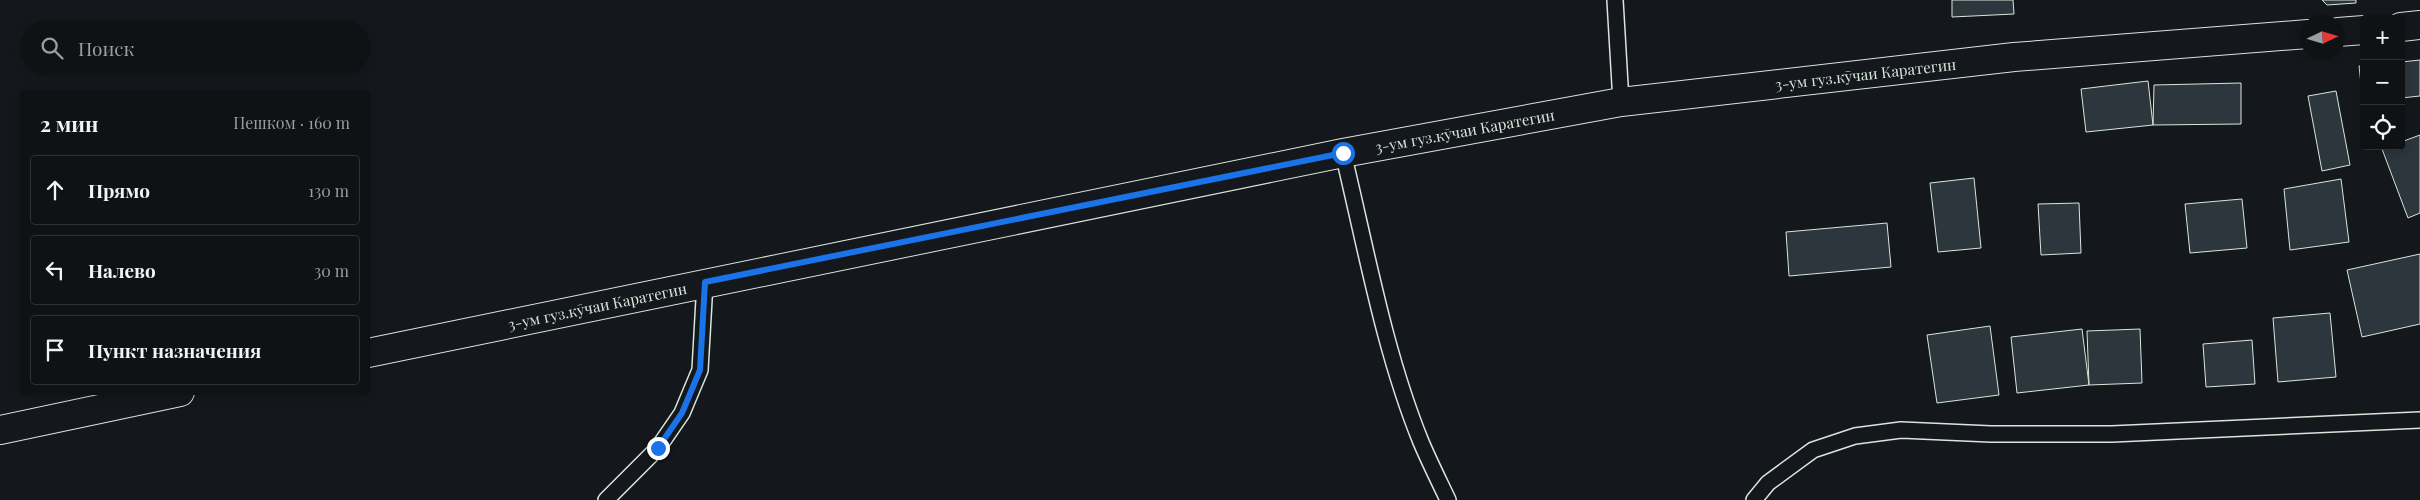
<!DOCTYPE html>
<html lang="ru">
<head>
<meta charset="utf-8">
<style>
  :root { --surface:#0f1215; --page:#181b1e; --text:#f1f3f6; --muted:#9b9ea0; --line:#2f3234 }
  body { margin:0; font-family:"Playfair Display",serif; background:var(--page); color:var(--text) }
  .controls { position:absolute; right:15px; top:15px; display:grid; overflow:hidden; border-radius:5px; box-shadow:0 2px 12px #0003 }
  .controls button { width:45px; height:45px; display:grid; place-items:center; padding:0; border:0; border-bottom:1px solid var(--line); background:var(--surface); color:var(--text); font:25px sans-serif }
  .compass { position:absolute; left:2300px; top:15px; width:45px; height:45px; border-radius:50%; background:var(--surface); box-shadow:0 2px 12px #0003; rotate:86deg }
  .stop { position:absolute; width:15px; height:15px; margin:-11px; border:4px solid #1a73e8; border-radius:50%; background:#fff }
  .stop.end { background:#1a73e8; border-color:#fff; box-shadow:0 1px 5px #0008 }
  .list { margin:0; padding:0; list-style:none }
  h2 { display:flex; justify-content:space-between; align-items:center; height:65px; margin:0; padding:0 20px; font-size:21px }
  h2 small { font-size:16px; font-weight:400; color:var(--muted) }
  .list li { display:grid; grid-template-columns:32px 1fr auto; gap:15px; align-items:center; box-sizing:border-box; height:70px; margin:0 10px 10px; padding:0 10px; border:1px solid var(--line); border-radius:5px }
  .list b { display:block; font-size:19px; white-space:nowrap }
  .list em { font-size:16px; font-style:normal; color:var(--muted) }
  .icon { flex:none; width:28px; height:28px; fill:none; stroke:currentColor; stroke-width:2; stroke-linecap:round; stroke-linejoin:round }
  .map { position:relative; flex:none; width:2420px; height:500px; overflow:hidden }
  .search { position:absolute; background:var(--surface); box-shadow:0 2px 12px #0003; left:20px; top:20px; width:350px; height:55px; display:flex; align-items:center; gap:12px; box-sizing:border-box; padding:0 18px; border-radius:28px; color:var(--muted); font-size:19px }
  .panel { position:absolute; background:var(--surface); box-shadow:0 2px 12px #0003; left:20px; top:90px; width:350px; height:305px; border-radius:5px }
  .map>svg:first-child { display:block }
  .building { fill:#2c363c; stroke:#d8e6dc }
  .lines { fill:none; stroke-linecap:round; stroke-linejoin:round }
  .service-casing { stroke:#d8e6dc; stroke-width:18 }
  .minor-casing { stroke:#d8e6dc; stroke-width:30 }
  .service { stroke:#14181c; stroke-width:15 }
  .minor { stroke:#14181c; stroke-width:28 }
  .route { stroke:#1a73e8; stroke-width:6 }
  .labels { text-anchor:middle; dominant-baseline:central; stroke-width:4; stroke-linejoin:round; paint-order:stroke }
  .street-label { font-size:15px; fill:#d8e6dc; stroke:#14181c }
</style>
</head>
<body>
<div class="map">
<svg width="2420" height="500" viewBox="0 0 2420 500">
  <rect width="100%" height="100%" fill="#14181c"/>
  <path class="building" d="M1952,0h61l1,14 -62,3z
    M2322,0h34v3l-29,2z
    M2420,60v36l-19,2v-36z
    M2359,66h5v36h-1z
    M2148,81l5,44 -67,7 -5,-43z
    M2241,83v41l-88,1 1,-40z
    M2336,91l14,74 -28,6 -14,-75z
    M2420,135v78l-12,5 -26,-69 9,-3h10v-4z
    M1974,178l7,70 -43,4 -8,-69z
    M2341,179l8,63 -59,8 -6,-61z
    M2242,199l5,49 -57,5 -5,-49z
    M2079,203l2,50 -40,2 -3,-51z
    M1887,223l4,44 -102,9 -3,-44z
    M2420,254v70l-58,13 -15,-67z
    M2330,313l6,64 -58,5 -5,-64z
    M1990,326l9,69 -62,8 -10,-68z
    M2082,329l7,56 -72,8 -6,-56z
    M2140,329l2,54 -53,2 -2,-54z
    M2252,340l3,44 -49,3 -3,-43z"/>
  <g class="lines">
    <g class="service-casing">
      <path id="service" d="M1615,0l6,102
        M1343,153c23,95 41,198 78,289 8,19 18,39 27,58
        M606,500l52,-52 24,-35 18,-43 5,-88
        M1754,500l14,-17 45,-33 42,-14 46,-6 90,4h121l308,-14"/>
    </g>
    <g class="minor-casing">
      <g id="minor">
        <path d="M2401,27l19,-2"/>
        <path d="M2338,32l26,-2"/>
        <path id="s1" d="M368,353l975,-200 278,-51 393,-45 294,-23"/>
        <path d="M0,430l180,-38"/>
      </g>
    </g>
    <use href="#service" class="service"/>
    <use href="#minor" class="minor"/>
  </g>
  <g class="lines">
    <path class="route" d="M658,448l24,-35 18,-43 5,-88 638,-129"/>
  </g>
  <g class="labels">
    <g class="street-label">
      <text stroke="none"><textPath href="#s1" startOffset="1524">3-ум гуз.кӯчаи Каратегин</textPath></text>
      <text stroke="none"><textPath href="#s1" startOffset="1119">3-ум гуз.кӯчаи Каратегин</textPath></text>
      <text stroke="none"><textPath href="#s1" startOffset="234">3-ум гуз.кӯчаи Каратегин</textPath></text>
    </g>
  </g>
</svg>
<div class="controls">
<button>+</button>
<button>−</button>
<button><svg class="icon" aria-label="locate" viewBox="0 0 24 24"><circle cx="12" cy="12" r="6"/><path d="M12 2v4M12 18v4M2 12h4M18 12h4"/></svg></button>
</div>
<svg class="compass" viewBox="-18 -18 36 36"><path d="M0-13l5 13h-10z" fill="#e53935"/><path d="M0 13l5-13h-10z" fill="#9b9ea0"/></svg>
<div class="stop" style="left:1343px;top:153px"></div>
<div class="stop end" style="left:658px;top:448px"></div>
<div class="search"><svg class="icon" aria-label="search" viewBox="0 0 24 24"><circle cx="10" cy="10" r="6"/><path d="M15 15l6 6"/></svg>Поиск</div>
<section class="panel">
<h2>2 мин<small>Пешком · 160 m</small></h2>
<ul class="list">
<li><svg class="icon" aria-label="ahead" viewBox="0 0 24 24"><path d="M12 20V5M6 11l6-6 6 6"/></svg><div><b>Прямо</b></div><em>130 m</em></li>
<li><svg class="icon" aria-label="left" viewBox="0 0 24 24"><path d="M17 20v-9H6M10 6l-5 5 5 5"/></svg><div><b>Налево</b></div><em>30 m</em></li>
<li><svg class="icon" aria-label="arrive" viewBox="0 0 24 24"><path d="M6 21V4h12l-3 4 3 4H6"/></svg><div><b>Пункт назначения</b></div></li>
</ul>
</section>
</div>
</body>
</html>
